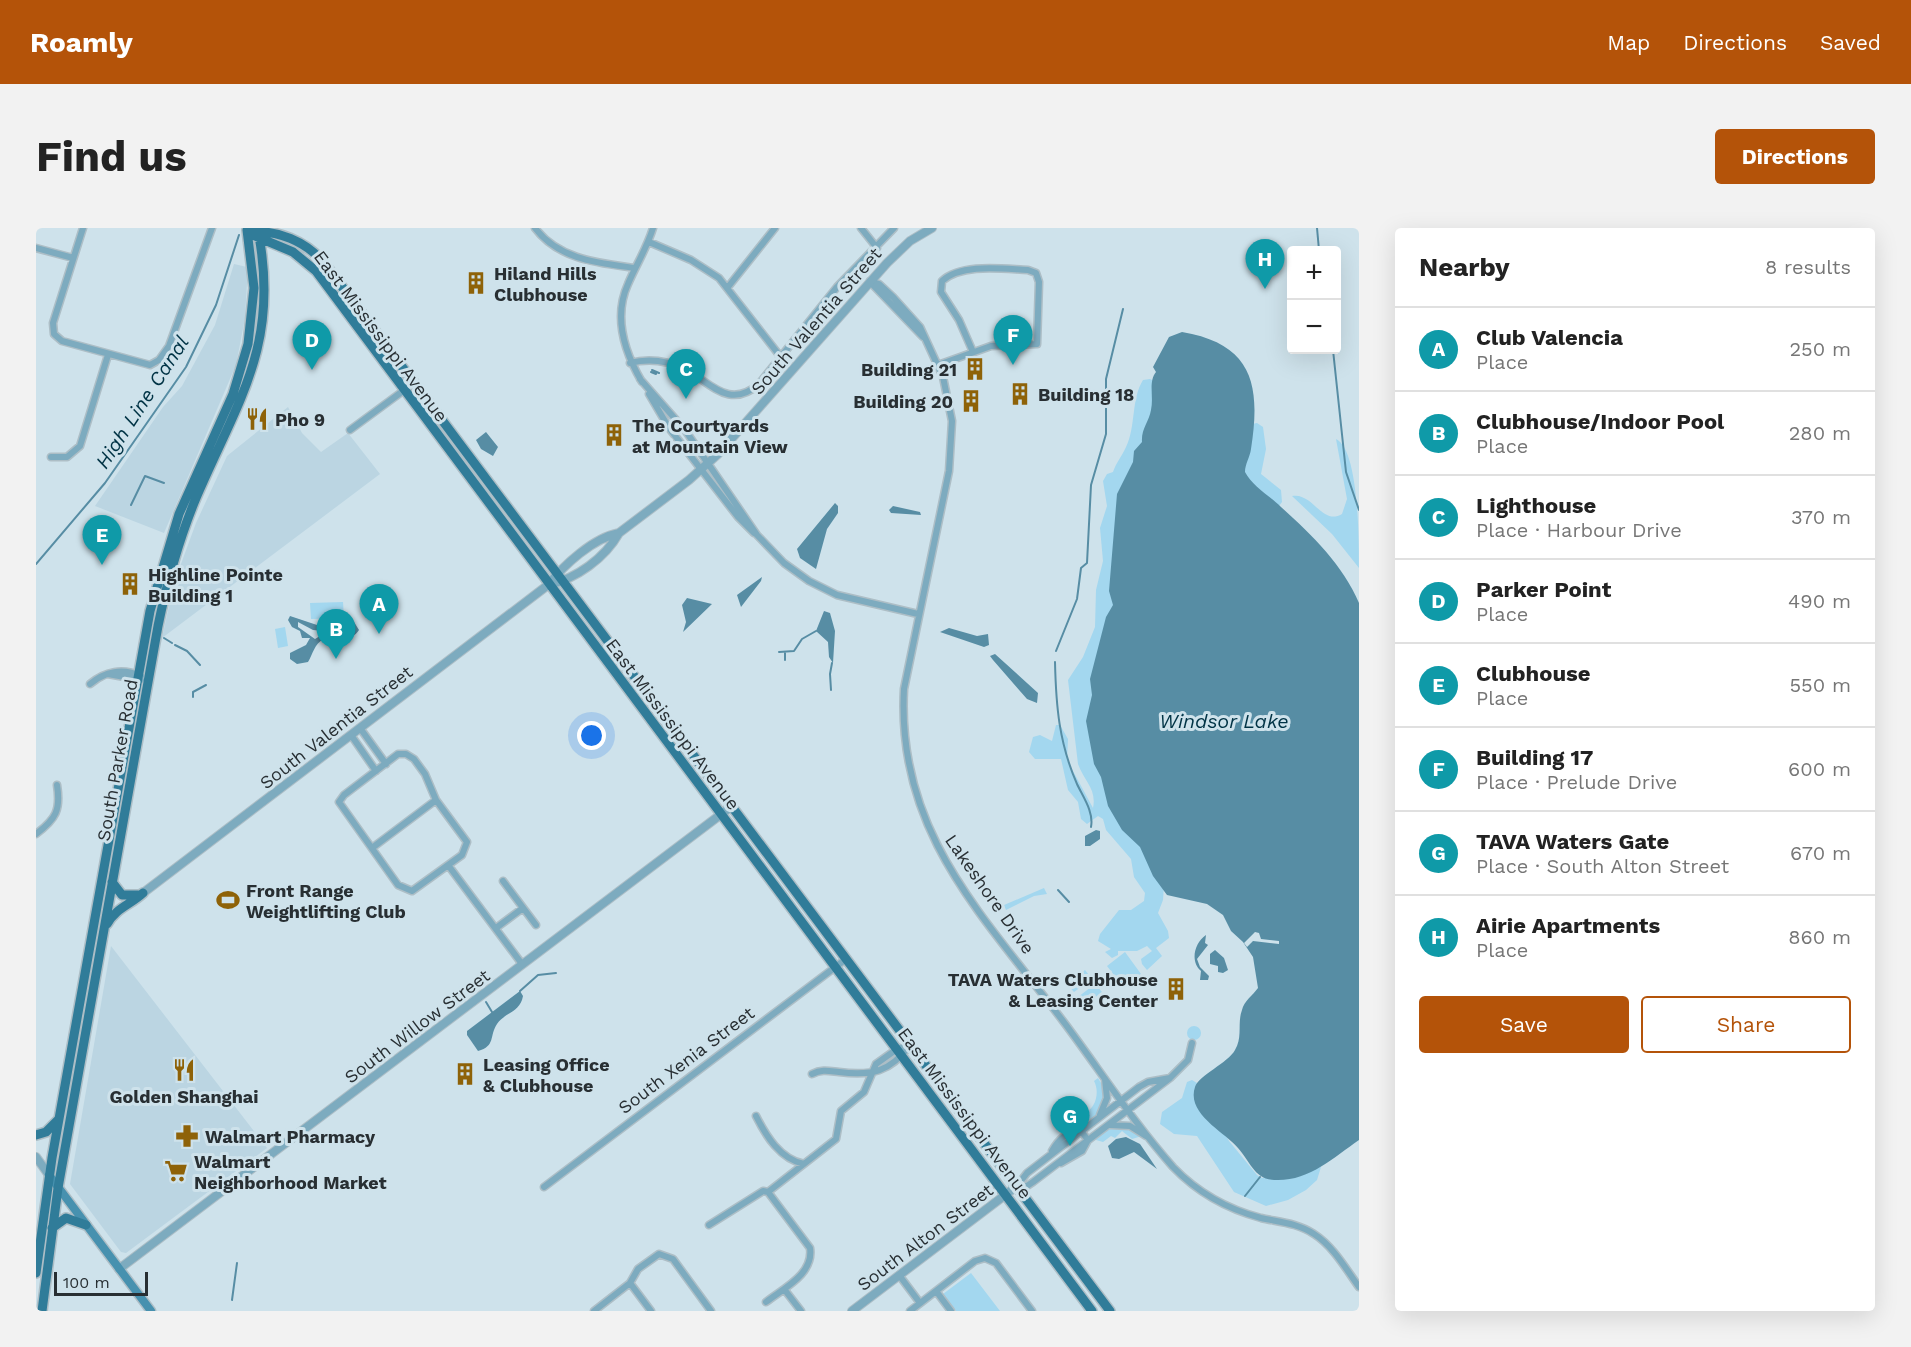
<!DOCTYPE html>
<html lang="en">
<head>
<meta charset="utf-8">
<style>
  :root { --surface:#fff; --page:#f2f2f2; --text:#222; --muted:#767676; --line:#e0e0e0; --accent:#b45309 }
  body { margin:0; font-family:"Work Sans",sans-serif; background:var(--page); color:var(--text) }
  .controls { position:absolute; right:18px; top:18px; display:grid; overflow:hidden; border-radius:6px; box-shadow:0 6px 24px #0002 }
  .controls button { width:54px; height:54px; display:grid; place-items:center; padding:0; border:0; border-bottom:2px solid var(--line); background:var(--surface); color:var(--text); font:30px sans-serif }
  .scale { position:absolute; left:18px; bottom:15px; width:94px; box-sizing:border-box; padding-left:6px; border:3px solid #282f33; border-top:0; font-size:16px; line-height:21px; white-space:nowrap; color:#282f33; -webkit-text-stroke:4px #cee2eb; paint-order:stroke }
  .you { position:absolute; left:556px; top:508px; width:21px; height:21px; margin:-15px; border:4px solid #fff; border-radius:50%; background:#1a73e8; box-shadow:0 0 0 9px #1a73e833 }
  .badge { display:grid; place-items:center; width:39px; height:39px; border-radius:50%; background:var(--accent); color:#fff; font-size:20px; font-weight:700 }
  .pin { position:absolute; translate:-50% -50px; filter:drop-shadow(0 2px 3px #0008) }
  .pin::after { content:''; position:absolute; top:32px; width:21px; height:18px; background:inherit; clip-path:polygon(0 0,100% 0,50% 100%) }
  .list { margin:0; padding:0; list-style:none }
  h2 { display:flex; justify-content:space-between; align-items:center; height:78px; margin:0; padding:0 24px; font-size:26px }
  h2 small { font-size:20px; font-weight:400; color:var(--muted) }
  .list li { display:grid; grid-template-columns:39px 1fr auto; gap:18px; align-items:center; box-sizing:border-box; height:84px; padding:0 24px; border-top:2px solid var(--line) }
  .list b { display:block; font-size:22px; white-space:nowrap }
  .list p { margin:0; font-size:20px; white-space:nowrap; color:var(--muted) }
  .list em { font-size:20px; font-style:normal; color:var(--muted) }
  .actions { display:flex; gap:12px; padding:18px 24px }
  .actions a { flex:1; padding:14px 0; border:2px solid var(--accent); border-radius:6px; text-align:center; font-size:21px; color:var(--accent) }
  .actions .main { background:var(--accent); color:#fff }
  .map { position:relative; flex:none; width:1323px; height:1083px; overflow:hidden; border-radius:6px }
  header { display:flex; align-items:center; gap:36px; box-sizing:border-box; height:84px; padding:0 30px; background:var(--accent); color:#fff }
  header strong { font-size:28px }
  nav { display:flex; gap:33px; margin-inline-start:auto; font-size:21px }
  .intro { display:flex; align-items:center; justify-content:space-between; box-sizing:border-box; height:144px; padding:0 36px }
  h1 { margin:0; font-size:42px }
  .button { padding:15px 27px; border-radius:6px; background:var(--accent); color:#fff; font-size:21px; font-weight:700 }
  main { display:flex; gap:36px; padding:0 36px }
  aside { flex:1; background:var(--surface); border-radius:6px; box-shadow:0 6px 24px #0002 }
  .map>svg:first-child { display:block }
  .built { fill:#bbd5e2 }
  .green { fill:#a3d7ef }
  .water { fill:#578da4; fill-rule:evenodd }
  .pier { fill:#cee2eb }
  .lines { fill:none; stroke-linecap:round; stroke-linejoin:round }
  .stream { stroke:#578da4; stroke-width:2 }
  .minor-casing { stroke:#adbec6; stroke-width:9 }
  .tertiary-casing { stroke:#adbec6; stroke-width:10 }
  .secondary-casing { stroke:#adbec6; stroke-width:11 }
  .primary-casing { stroke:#adbec6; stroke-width:12 }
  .minor { stroke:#7dabbf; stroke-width:6 }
  .tertiary { stroke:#7dabbf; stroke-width:8 }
  .secondary { stroke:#4791af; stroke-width:8 }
  .primary { stroke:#307c99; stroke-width:9 }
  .labels { text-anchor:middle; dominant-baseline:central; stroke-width:6; stroke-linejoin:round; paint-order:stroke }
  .poi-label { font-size:18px; font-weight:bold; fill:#282f33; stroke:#cee2eb; text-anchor:start }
  .street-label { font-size:18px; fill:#282f33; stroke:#cee2eb }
  .water-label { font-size:20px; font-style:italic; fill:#003345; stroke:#cee2eb }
</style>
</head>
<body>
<header>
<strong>Roamly</strong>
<nav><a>Map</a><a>Directions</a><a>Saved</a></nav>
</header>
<div class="intro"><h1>Find us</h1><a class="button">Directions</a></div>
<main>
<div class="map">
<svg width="1323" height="1083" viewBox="0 0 1323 1083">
  <rect width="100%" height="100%" fill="#cee2eb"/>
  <path class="built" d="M198,36l13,3v16l-2,35 -9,47 -72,168 -69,-27 68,-99 19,-21 33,-61z
    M252,179l14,26 19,19 27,-19 32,41 -218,164 12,-55 22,-60 31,-67z
    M75,718l156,202 -141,105 -5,-1 -51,-68z"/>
  <path class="green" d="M1114,151l4,2 2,29 -20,50 -23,143 25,237 26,45 -1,15 -5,13 10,18 1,7 -13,10 6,8 -15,14 -5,-6 -1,-5 11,-8 -5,-5 -10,5h-19v4l-6,3 -7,-6 6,-3 -13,-8 2,-7 19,-24h12l13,-9 1,-8 -11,-16 -3,-18 -25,-29 -3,-11 -5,-3 -11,8 -6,-5 -3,-17 -10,-12 -7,-31h-26l-6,-7 4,-15 7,-2 12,6 4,-16h4l8,14 -1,21 26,48c4,-19 -9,-27 -15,-44l-10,-84 15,-23 12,-30 1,-37 7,-29 -3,-33 7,-22 -4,-25 4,-7 6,-2c3,-9 9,-16 13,-25 10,-20 5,-48 17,-67z
    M1221,195l6,4 3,22 -5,25 20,16 1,12 -3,4 -29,-23 -9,-18 11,-41z
    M1300,211c23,10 23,103 23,129l-27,-34 -40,-38c21,-4 30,30 50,18l5,-15z
    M307,374l1,16 -33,1 -1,-16z
    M249,399l3,19 -10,2 -3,-19z
    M1008,660l3,6 -13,2 -28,14 -2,-5z
    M1089,724l16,22 -18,13 -16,-21z
    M1049,742l7,9 -18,13 -7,-8z
    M1059,756l7,8 -18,14 -6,-9z
    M1151 805a7 7 0 1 1 14 0a7 7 0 1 1-14 0Z
    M1062,850l9,15 -8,21 -10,8 -5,-1 -1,-7c13,-5 17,-22 11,-33z
    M1156,852l5,3 32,58 28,34 5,3 59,-11 -4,13 -11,10 -18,10 -22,6 -32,-14 -37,-56 -23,-2 -14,-10 2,-12 20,-14 5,-16z
    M1086,896l20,12 -10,3 -10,-8 -7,7 -4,-2 -8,6 -7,-2v-5l12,-8z
    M935,1045l29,38h-44l-13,-17z"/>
  <path class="water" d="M1146,104c71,12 79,53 69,117 -1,8 -6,15 -6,23 7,14 25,24 36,35 31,28 62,58 78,96v537c-26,18 -51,42 -85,40 -20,-1 -24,-19 -36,-32 -13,-16 -52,-34 -43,-61 4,-12 33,-24 40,-37 8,-13 2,-27 7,-40 2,-9 11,-15 16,-22l-5,-31 -10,-15 -12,-11 -8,-16 -16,-11 -40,-9 -14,-19 -13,-29 -18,-17 -14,-24 -7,-29 -7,-13 -8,-43 6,-26 -2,-16 16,-62 7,-12 -4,-14 8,-97 16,-32 1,-11 8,-9c-1,-13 7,-20 9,-32 3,-13 -3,-28 5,-38l-3,-5 16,-30z
    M450,204l12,15 -5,9 -12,-7 -5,-9z
    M799,275l3,3v7l-11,16 -11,40 -16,-11 -3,-9z
    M857,278l27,6 1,3 -30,-2 -2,-3z
    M726,349l-1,4 -20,26 -4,-12z
    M651,370l25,6 -29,28 3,-10 -4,-17z
    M788,383l6,2 5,18 -2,32 -4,-6 -1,-15 -12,-11z
    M254,388l45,15 10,-8 9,-1 5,8c-9,14 -23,2 -35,9 -10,5 -11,15 -16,23l-11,2 -7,-5v-6l16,-8 4,-7h-8l-2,-7 -8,-4 -4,-7zM262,394l15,8 10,1 2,2 -10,6 -17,-12z
    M913,400l28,8 11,-2 1,11 -5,2 -44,-15z
    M959,426l43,39 -1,10 -10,-4 -34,-39 -3,-4z
    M1060,602l4,1v8l-10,7h-5v-10z
    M1170,707l-1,8 3,2 -11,14 3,8 9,9 -1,4h-8l1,-9c-11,-9 -7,-28 5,-36z
    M1179,722l9,8 4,12 -5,3 -5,-1v-6l-8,-2v-10z
    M484,763l3,5c-3,17 -18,16 -26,28 -8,12 -1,22 -19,27l-11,-16v-4z
    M1090,909l14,7 17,25 -23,-17 -15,7 -7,-1 -4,-12 8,-7z"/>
  <path class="pier" d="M1219,704l4,1 2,6 18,2v3l-26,-3 -6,6 -3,-4z"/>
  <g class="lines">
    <path class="stream" d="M1281,0l2,22
      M1297,122l13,122 13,38
      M616,142l7,3
      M615,144l5,2
      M95,277l14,-29 19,7
      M0,336l69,-81 81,-116 30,-62 23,-70
      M128,410l8,5
      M139,417l12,6 13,14
      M1020,423l21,-52 4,-31 6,-5 4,-78 15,-51v-55l17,-70
      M743,424l15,-1 8,-12 14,-8
      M749,425v7
      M1019,434c1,44 4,81 22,122 6,13 17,28 14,43
      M795,462l-1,-16 2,-11
      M157,469v-5l13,-7
      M1022,662l11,12
      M484,763l18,-16 18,-2
      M450,774l6,10
      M1209,968l15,-19
      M196,1072l5,-37"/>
    <g class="minor-casing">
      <path id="minor" d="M47,0l-30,95 1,11 8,7 88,24 9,-5 10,-14 43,-118
        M499,0c24,32 64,35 100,40
        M825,0l16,20
        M613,14l42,18 28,18 61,78
        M0,20l37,10
        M834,53l9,3 14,13 27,30 23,50 9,44 -3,50 -45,218c-8,145 81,228 162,336 35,47 68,98 107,142 24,25 54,42 88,51 18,4 37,5 53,16 19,12 32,35 45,53
        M834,54l53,55
        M692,59l47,-59
        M594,135c19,-5 38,-2 55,6 26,14 44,41 74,15l78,-97 57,-59
        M902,137l53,-19 46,-2 2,-62 -3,-9 -8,-3c-25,-1 -66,-7 -86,11l-1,11 18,28 14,32
        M604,151l45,51 72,105 27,28 25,18 28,14 81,19
        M606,154c-17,-29 -29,-65 -14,-98 8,-19 19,-36 25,-56
        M613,166l20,34 69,89 16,16
        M314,202l53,-39
        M15,229h16l13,-11 28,-91
        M72,446l33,6
        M54,456c15,-13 33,-16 51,-8
        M324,500l26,36
        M315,507l25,36
        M362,526h8l8,5 11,15 11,26 31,42 -5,13 -50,36 -14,-6 -59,-83 5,-7z
        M0,606c20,-15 25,-24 21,-49
        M336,620l64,-48
        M412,637l74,99
        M467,653l33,44
        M460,700l27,-20
        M776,846c10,-5 17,-3 27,-2 33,4 51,0 71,-27
        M1134,850l-22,4 -9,5 -112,86 -10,13h10l6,-4 137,-104 18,-18 4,-17
        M1064,887l7,-17 -2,-19
        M720,888c10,20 24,43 48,48
        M1075,897l19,1 16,10
        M1016,923c7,-12 14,-19 29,-20l7,9
        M1025,935l21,-12 6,-11
        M508,959l302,-228
        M673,997l54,-34 5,1 68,-53 5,-28 23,-19 12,-28 21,-15 14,-4
        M863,1047l21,28
        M594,1055l21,28
        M748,1061l17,22
        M900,1063l15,20
        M730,1074c18,-14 48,-28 44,-54l-42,-56
        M558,1083l36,-28 8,-14 21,-15 14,5 38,52
        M874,1083l65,-50 10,-3 11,5 36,48"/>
    </g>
    <g class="tertiary-casing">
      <path id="tertiary" d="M512,357c28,-6 57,-27 71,-52l70,-53 29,-26 169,-191 23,-22 22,-13
        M107,665l405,-308c16,-20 45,-47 71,-52
        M0,929l13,18
        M83,1041l613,-463
        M816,1083l165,-125"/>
    </g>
    <g class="secondary-casing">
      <path id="secondary" d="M13,947l102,136"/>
    </g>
    <g class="primary-casing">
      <path id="primary" d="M212,5c28,-5 59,9 77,31l785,1047
        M212,5l45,19 23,19 776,1040
        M76,654l10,13h16
        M71,696c9,-16 23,-19 36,-31
        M0,907l10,-3 13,-13
        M16,1000l14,-10 20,7
        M0,1045l16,-115 98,-547 29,-97 54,-120 15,-50 6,-56 -7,-58
        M6,1083l16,-123 100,-562c9,-44 21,-87 38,-128 41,-96 83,-151 63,-262"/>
    </g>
    <use href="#minor" class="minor"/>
    <use href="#tertiary" class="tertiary"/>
    <use href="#secondary" class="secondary"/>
    <use href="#primary" class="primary"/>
  </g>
  <defs>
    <g id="building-bare" transform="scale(1.8)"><path d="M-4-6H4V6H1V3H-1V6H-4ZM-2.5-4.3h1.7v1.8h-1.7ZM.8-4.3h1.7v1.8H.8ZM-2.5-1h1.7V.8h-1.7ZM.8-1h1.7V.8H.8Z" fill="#8e6208" stroke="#cee2eb" stroke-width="2.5" paint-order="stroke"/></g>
    <g id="restaurant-bare" transform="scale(1.8)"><path d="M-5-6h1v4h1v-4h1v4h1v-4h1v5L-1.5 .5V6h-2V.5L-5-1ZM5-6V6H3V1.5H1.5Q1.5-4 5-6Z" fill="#8e6208" stroke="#cee2eb" stroke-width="2.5" paint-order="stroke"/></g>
    <g id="stadium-bare" transform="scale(1.8)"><path d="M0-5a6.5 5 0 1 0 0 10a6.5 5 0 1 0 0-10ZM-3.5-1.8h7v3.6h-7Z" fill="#8e6208" stroke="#cee2eb" stroke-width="2.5" paint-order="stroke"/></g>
    <g id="pharmacy-bare" transform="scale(1.8)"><path d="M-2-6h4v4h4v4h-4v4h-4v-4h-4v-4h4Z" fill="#8e6208" stroke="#cee2eb" stroke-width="2.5" paint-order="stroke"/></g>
    <g id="supermarket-bare" transform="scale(1.8)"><path d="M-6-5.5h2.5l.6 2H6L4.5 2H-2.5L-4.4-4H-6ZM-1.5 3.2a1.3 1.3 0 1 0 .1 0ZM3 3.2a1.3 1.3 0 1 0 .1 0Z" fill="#8e6208" stroke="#cee2eb" stroke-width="2.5" paint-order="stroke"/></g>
  </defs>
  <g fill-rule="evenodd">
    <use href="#building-bare" x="440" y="55"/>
    <use href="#building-bare" x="939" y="141"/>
    <use href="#building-bare" x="984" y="166"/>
    <use href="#building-bare" x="935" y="173"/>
    <use href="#restaurant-bare" x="221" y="191"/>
    <use href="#building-bare" x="578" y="207"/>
    <use href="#building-bare" x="94" y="356"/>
    <use href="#stadium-bare" x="192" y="672"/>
    <use href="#building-bare" x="1140" y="761"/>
    <use href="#restaurant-bare" x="148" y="842"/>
    <use href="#building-bare" x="429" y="846"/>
    <use href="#pharmacy-bare" x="151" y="908"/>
    <use href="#supermarket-bare" x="140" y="943"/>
  </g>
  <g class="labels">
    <g class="poi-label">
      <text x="458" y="45">Hiland Hills<tspan x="458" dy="21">Clubhouse</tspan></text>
      <text x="921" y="141" text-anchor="end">Building 21</text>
      <text x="1002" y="166">Building 18</text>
      <text x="917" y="173" text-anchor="end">Building 20</text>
      <text x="239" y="191">Pho 9</text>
      <text x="596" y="197">The Courtyards<tspan x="596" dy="21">at Mountain View</tspan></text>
      <text x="112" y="346">Highline Pointe<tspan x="112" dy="21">Building 1</tspan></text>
      <text x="210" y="662">Front Range<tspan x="210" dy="21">Weightlifting Club</tspan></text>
      <text x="1122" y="751" text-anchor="end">TAVA Waters Clubhouse<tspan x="1122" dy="21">&amp; Leasing Center</tspan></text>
      <text x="447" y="836">Leasing Office<tspan x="447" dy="21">&amp; Clubhouse</tspan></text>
      <text x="148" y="868" text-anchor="middle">Golden Shanghai</text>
      <text x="169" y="908">Walmart Pharmacy</text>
      <text x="158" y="933">Walmart<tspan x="158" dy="21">Neighborhood Market</tspan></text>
    </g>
    <g class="street-label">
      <text transform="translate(780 93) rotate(-49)">South Valentia Street</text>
      <text transform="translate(345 108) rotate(53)">East Mississippi Avenue</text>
      <text transform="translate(637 496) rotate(53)">East Mississippi Avenue</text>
      <text transform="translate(300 499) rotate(-38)">South Valentia Street</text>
      <text transform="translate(81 532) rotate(-80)">South Parker Road</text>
      <text transform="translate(954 666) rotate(55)">Lakeshore Drive</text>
      <text transform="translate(381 798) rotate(-37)">South Willow Street</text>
      <text transform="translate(650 832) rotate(-37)">South Xenia Street</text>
      <text transform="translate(929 885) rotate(53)">East Mississippi Avenue</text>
      <text transform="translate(889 1009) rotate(-37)">South Alton Street</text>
    </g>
    <g class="water-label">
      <text transform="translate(106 174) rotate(-57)">High Line Canal</text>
      <text x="1188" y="493">Windsor Lake</text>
    </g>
  </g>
</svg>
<div class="controls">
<button>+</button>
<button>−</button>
</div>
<div class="scale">100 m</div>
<div class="you"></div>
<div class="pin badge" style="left:343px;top:406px;background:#0f9aa8">A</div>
<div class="pin badge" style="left:300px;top:431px;background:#0f9aa8">B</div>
<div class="pin badge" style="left:650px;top:171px;background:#0f9aa8">C</div>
<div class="pin badge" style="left:276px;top:142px;background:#0f9aa8">D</div>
<div class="pin badge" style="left:66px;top:337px;background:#0f9aa8">E</div>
<div class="pin badge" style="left:977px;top:137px;background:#0f9aa8">F</div>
<div class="pin badge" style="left:1034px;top:918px;background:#0f9aa8">G</div>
<div class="pin badge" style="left:1229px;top:61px;background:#0f9aa8">H</div>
</div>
<aside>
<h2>Nearby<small>8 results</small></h2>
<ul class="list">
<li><span class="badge" style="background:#0f9aa8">A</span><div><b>Club Valencia</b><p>Place</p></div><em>250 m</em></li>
<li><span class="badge" style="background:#0f9aa8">B</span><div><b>Clubhouse/Indoor Pool</b><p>Place</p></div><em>280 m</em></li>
<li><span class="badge" style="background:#0f9aa8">C</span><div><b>Lighthouse</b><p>Place · Harbour Drive</p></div><em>370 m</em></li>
<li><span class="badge" style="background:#0f9aa8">D</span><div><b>Parker Point</b><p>Place</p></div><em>490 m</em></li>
<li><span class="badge" style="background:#0f9aa8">E</span><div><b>Clubhouse</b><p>Place</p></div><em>550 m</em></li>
<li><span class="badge" style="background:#0f9aa8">F</span><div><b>Building 17</b><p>Place · Prelude Drive</p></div><em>600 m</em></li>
<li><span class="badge" style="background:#0f9aa8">G</span><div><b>TAVA Waters Gate</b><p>Place · South Alton Street</p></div><em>670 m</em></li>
<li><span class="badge" style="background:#0f9aa8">H</span><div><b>Airie Apartments</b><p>Place</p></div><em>860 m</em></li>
</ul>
<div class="actions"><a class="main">Save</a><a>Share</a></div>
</aside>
</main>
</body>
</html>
